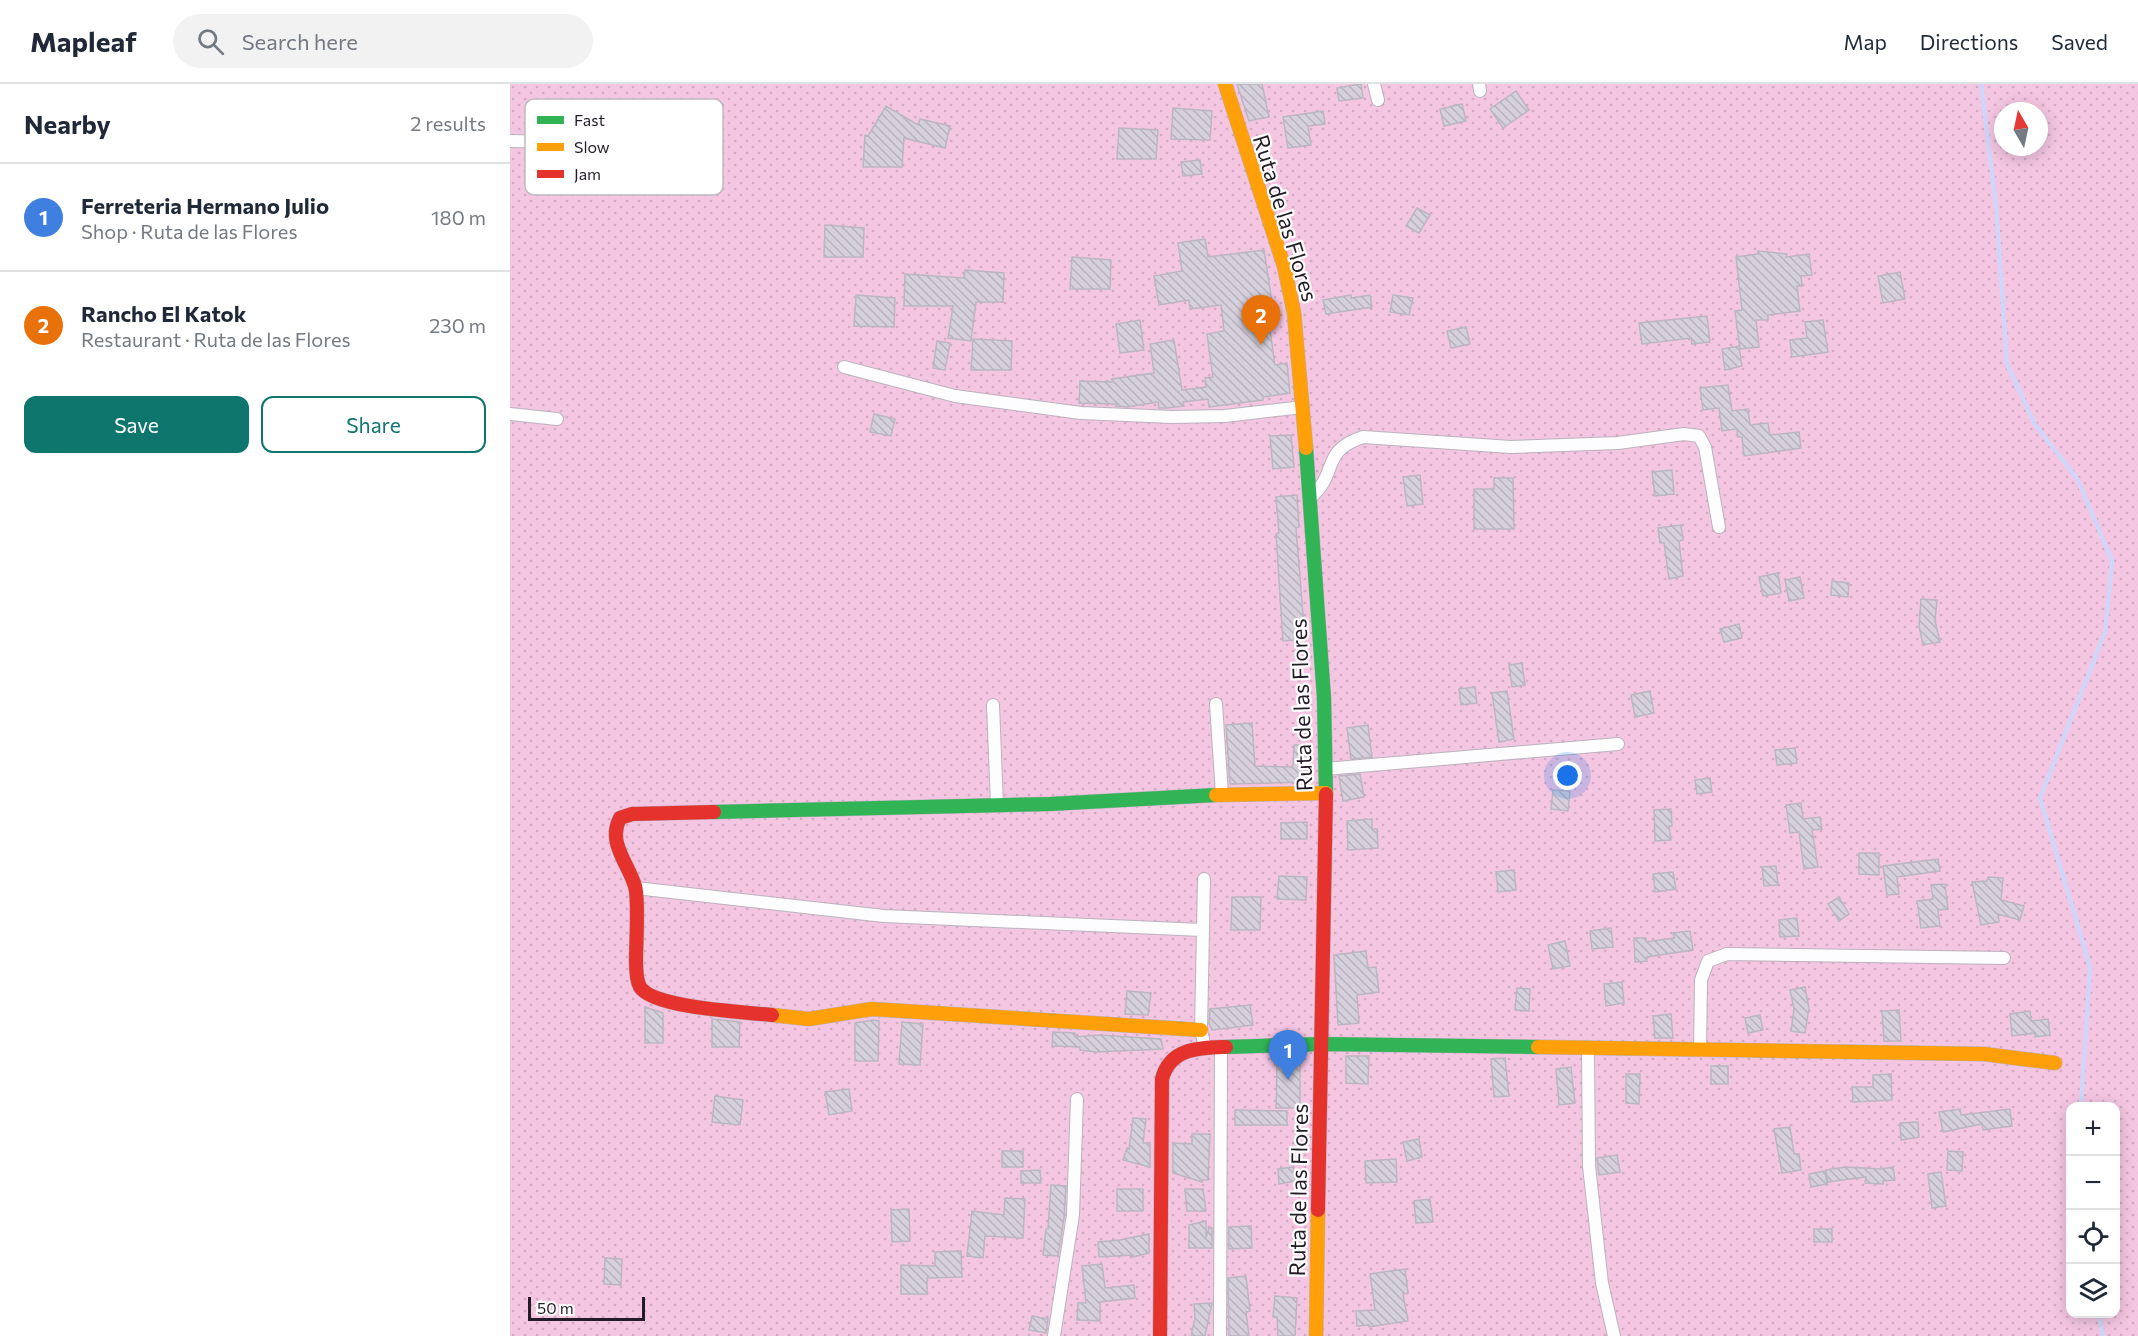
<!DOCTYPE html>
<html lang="en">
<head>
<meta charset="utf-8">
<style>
  :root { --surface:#fff; --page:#f2f2f3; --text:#1f2937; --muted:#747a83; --line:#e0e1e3; --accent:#0f766e }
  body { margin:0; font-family:Commissioner,sans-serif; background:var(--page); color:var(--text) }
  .controls { position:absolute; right:18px; bottom:18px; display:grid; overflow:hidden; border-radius:12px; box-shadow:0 3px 15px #0003 }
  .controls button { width:54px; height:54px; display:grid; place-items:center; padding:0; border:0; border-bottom:2px solid var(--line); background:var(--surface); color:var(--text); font:30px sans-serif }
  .compass { position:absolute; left:1484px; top:18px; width:54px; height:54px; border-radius:50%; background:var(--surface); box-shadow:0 3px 15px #0003; rotate:351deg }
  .scale { position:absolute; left:18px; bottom:15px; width:117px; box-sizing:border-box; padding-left:6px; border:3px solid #231c28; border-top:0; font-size:16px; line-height:21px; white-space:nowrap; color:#231c28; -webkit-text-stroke:4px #fff; paint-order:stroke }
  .you { position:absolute; left:1058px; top:692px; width:21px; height:21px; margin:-15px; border:4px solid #fff; border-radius:50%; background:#1a73e8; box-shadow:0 0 0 9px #1a73e833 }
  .badge { display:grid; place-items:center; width:39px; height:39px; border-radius:50%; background:var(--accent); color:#fff; font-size:20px; font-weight:700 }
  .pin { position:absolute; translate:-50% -50px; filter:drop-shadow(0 2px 3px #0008) }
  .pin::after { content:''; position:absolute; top:32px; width:21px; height:18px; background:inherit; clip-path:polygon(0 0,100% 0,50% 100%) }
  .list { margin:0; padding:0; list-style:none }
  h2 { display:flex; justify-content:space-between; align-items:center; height:78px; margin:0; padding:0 24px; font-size:26px }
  h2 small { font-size:20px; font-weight:400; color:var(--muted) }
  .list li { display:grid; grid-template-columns:39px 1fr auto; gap:18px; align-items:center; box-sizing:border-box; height:108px; padding:0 24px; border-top:2px solid var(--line) }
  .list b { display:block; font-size:22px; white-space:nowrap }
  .list p { margin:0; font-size:20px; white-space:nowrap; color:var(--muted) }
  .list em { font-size:20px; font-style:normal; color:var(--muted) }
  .actions { display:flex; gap:12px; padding:18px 24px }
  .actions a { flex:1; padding:14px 0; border:2px solid var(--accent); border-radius:12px; text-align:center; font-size:21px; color:var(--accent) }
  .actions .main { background:var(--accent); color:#fff }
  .icon { flex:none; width:33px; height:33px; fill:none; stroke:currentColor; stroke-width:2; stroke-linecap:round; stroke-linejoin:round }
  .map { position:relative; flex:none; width:1628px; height:1252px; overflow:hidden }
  header { display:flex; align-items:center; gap:36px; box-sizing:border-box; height:84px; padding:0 30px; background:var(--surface); border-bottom:2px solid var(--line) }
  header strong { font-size:28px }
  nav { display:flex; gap:33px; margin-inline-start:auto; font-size:21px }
  .search { width:420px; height:54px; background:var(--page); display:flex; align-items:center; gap:15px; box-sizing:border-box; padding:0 21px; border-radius:33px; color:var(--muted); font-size:22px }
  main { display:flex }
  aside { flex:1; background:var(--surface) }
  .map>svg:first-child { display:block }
  .park { fill:url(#park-dots); fill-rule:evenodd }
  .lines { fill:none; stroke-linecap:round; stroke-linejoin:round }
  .stream { stroke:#d0d6fa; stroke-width:4.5 }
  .building { fill:url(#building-back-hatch); stroke:#bab6c2; stroke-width:1.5 }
  .street-casing { stroke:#bab3bf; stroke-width:14 }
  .fast-casing { stroke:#bab3bf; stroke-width:15 }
  .slow-casing { stroke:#bab3bf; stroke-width:15 }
  .jam-casing { stroke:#bab3bf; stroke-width:15 }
  .street { stroke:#fdfcfe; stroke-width:12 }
  .fast { stroke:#30b455; stroke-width:14 }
  .slow { stroke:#ff9f0a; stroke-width:14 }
  .jam { stroke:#e5322d; stroke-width:14 }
  .labels { text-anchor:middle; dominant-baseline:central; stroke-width:4.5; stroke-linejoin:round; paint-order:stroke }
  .street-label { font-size:22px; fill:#231c28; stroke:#fff }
  .key { fill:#fff; stroke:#bdbbbe; stroke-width:1.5 }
  .key-label { font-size:16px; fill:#231c28 }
</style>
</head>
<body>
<header>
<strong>Mapleaf</strong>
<div class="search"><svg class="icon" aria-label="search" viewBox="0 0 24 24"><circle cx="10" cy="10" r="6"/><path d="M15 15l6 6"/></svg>Search here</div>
<nav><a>Map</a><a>Directions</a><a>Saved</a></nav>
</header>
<main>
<aside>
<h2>Nearby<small>2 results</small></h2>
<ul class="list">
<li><span class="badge" style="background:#3f7fe0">1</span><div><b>Ferreteria Hermano Julio</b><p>Shop · Ruta de las Flores</p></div><em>180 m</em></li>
<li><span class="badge" style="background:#e8710a">2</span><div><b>Rancho El Katok</b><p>Restaurant · Ruta de las Flores</p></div><em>230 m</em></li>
</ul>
<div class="actions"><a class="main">Save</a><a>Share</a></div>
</aside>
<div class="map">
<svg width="1628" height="1252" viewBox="0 0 1628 1252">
  <defs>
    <pattern id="park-dots" width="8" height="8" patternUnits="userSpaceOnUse" patternTransform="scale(1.5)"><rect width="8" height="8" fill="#f5c6e2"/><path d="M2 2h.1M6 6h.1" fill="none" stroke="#d2aac2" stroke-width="1.8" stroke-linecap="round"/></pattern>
    <pattern id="building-back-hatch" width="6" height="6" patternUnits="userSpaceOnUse" patternTransform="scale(1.5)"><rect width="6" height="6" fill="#d5d0dc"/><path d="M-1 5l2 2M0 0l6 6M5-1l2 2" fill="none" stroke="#b7b2bd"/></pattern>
  </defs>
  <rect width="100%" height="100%" fill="#efe8f5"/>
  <path class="park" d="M0,0h1628v1252h-1628zM1493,27h36v36h-36zM1560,1022h46v208h-46z"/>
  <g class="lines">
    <path class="stream" d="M1471,0l15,122 11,158 27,59 44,57 34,81 -7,71 -65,166 50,169 -9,139
      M1589,1230l4,22"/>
  </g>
  <path class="building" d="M727,0h25l7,33 -20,4z
    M851,0l2,14 -24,3 -2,-13z
    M1006,7l13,19 -26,18 -13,-19z
    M952,20l4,17 -22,5 -4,-17z
    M376,22l32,19 2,-6 30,7 -5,22 -41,-10 -2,29h-39l2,-32 3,1z
    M663,24l39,3 -2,29 -39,-1z
    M813,27l2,13 -17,2 3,19 -23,3 -5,-31z
    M609,44l39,2 -2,29h-39z
    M690,76l2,14 -19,2 -2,-14z
    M907,124l13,7 -11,18 -13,-7z
    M315,141l39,3 -1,29h-39z
    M695,155l3,18 56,-7 10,65 -6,1 7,49 12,-2 3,30 -27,4v3l-54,7 -1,-8 -25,3 1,4 -18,2h-7l-1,-6 -31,5 -11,-1v-2l-37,-1 1,-22 32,1v-3l42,-6 -4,-29 24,-4 8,50 24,-3 -1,-9 8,-1 -6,-43 17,-3 -3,-26 -31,4 -1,-9 -30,5 -5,-29 28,-5 -4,-28z
    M1248,167l29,3 -1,3 23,-3 3,21 -11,1 1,10h-5l3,25 -32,4v5h-12l3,27 -19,2 -5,-38 7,-1 -6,-53 22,-3z
    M562,173l39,3 -1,29h-40z
    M455,186l39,3 -1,29h-27l-5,39 -23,-3 5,-32h-49l1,-32 59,4z
    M1390,188l5,27 -22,4 -5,-27z
    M346,211l39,3 -1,29 -40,-1z
    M841,211v3l19,-3 2,12 -46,7 -3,-14z
    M883,211l20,3 -4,17 -19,-3z
    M1197,232l3,26 -18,2 -1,-6 -49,6 -3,-21z
    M630,236l4,30 -24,3 -4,-29z
    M1313,236l5,32 -36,5 -2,-17 17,-2 -2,-16z
    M956,243l4,17 -19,4 -4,-17z
    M463,255l39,2 -1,29h-40z
    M427,257l13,2 -5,27 -12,-2z
    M1229,262l3,20 -17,4 -3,-21z
    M1218,301l4,26 16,-2 2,16 18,-2 2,12 29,-3 2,16 -57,8 -2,-19h-4l-1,-8 -15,2 -3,-23 -16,2 -3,-22z
    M364,330l21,5 -4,17 -21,-4z
    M781,351l3,32 -21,2 -3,-33z
    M1162,386l2,24 -19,2 -3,-24z
    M910,391l3,29 -16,2 -4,-29z
    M984,394h19l1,51h-40v-40h20z
    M787,411l2,32 -3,1 9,111 -22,2 -7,-107 3,-1 -3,-36z
    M1171,441l2,15 -4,1 4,35 -14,3 -5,-36h-4l-2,-15z
    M1268,489l3,20 -18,3 -4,-19z
    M1290,493l4,21 -15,3 -4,-21z
    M1322,497l17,2 -1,14 -17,-2z
    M1411,515l16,1 -2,21 5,21 -17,3 -4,-19z
    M1229,540l3,14 -18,4 -4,-13z
    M1012,579l3,22 -13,2 -3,-22z
    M965,603l2,16 -16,2 -2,-16z
    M997,607l7,48 -15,3 -7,-49z
    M1140,607l4,22 -19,4 -4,-22z
    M742,639l3,43 36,1 2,-2 1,-20h13l1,37 -78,2 -4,-59z
    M858,641l4,32 -21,2 -4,-31z
    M1285,664l2,15 -20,2 -2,-15z
    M850,690l4,23 -21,4 -4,-25z
    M1200,694l2,14 -15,2 -2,-14z
    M1043,706l17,1 -2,20 -17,-2z
    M1291,719l2,16 17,-2 2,12 -10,1 6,37 -14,2 -5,-37 -9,1 -4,-28z
    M1161,725l1,17h-3l2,14 -16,1 -1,-31z
    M862,735v10h5l1,19 -30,2 -1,-29z
    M797,738v17h-26v-16z
    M1349,769h20v22l-20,-1z
    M1428,775l2,12 -43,6 2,17 -12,1 -4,-29z
    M1266,782l2,19 -14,1 -2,-19z
    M1004,786l2,20 -18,2 -2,-20z
    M1163,788l3,17 -21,3 -2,-18z
    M769,792l28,1 -1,23 -29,-1z
    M1478,793l15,1 -2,22 23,6 -4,14 -22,-6 1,8 -18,3 -9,-43 15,-1z
    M1435,800l3,25 -10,1 2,16 -19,2 -4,-27 16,-2 -2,-14z
    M722,813h29l-1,33h-29z
    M1329,813l10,17 -10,7 -11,-17z
    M1287,834l2,18 -19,1 -1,-17z
    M1101,844l2,19 -21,2 -2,-18z
    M1180,847l3,19 -46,7v4l-12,1 -1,-24h12v4l28,-4 -1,-5z
    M1055,857l5,25 -17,3 -5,-24z
    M856,867l2,17 8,-1 3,25 -22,3 2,28 -21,2 -4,-70z
    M1112,898l2,21 -18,3 -2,-22z
    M1295,903l4,21 -4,25 -14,-2 3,-22 -4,-19z
    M1007,904l13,1 -1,22 -14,-1z
    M617,907l24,2 -3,22 -23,-1z
    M740,921l3,20 -41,5 -3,-7 1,-14z
    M135,923l18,6v30h-18z
    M1389,926l2,31h-17l-2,-30z
    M1520,927l1,10 17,-2 2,16 -15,2v-4l-23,3 -2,-22z
    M1161,930l2,24h-18l-2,-22z
    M1250,931l3,15 -15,3 -3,-15z
    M202,935l28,3 -1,25h-27z
    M363,936l6,1 -1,40h-23v-38z
    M392,938l21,2 -3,41 -21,-1z
    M543,948l22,1v4l24,-2 62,4 2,10 -67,3 -16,-2v-3l-28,-1z
    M836,972h23l-1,28 -22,-1z
    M995,974l4,38 -15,1 -3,-38z
    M790,978v46h-24l1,-45z
    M1201,982h17v18h-17z
    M1061,983l4,36 -16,2 -3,-36z
    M1116,990h14l-1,30 -13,-1z
    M1381,990l1,26 -39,2 -1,-15h21v-12z
    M339,1005l3,22 -23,4 -4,-23z
    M205,1012l28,4 -3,25 -28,-3z
    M1450,1025l1,6 49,-6 2,17 -29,4 -1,-6 -39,8 -4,-20z
    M725,1026l52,1v14h-52z
    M623,1034l13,1 -3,24h7v24l-27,-7 4,-12 2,1z
    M1408,1038l1,15 -18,3 -1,-17z
    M1280,1043l4,27h5l2,16 -19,3 -8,-44z
    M682,1050h18l-2,46h-6v2l-29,-9v-30l19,1z
    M909,1055l3,18 -15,4 -4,-19z
    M492,1067h21v16h-21z
    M1438,1067l15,1 -1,19 -15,-1z
    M1107,1071l3,17 -21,3 -2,-17z
    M886,1075l1,23 -31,1 -1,-22z
    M783,1083l2,14 -16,3 -1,-15z
    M1336,1083l35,2 12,-2 2,13 -12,1v3l-18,-1 1,-6 -38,5 -2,-12z
    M530,1086l1,13h-20v-12z
    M1315,1087l2,13 -16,3 -2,-13z
    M1431,1088l5,34 -14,2 -4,-34z
    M541,1101l15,1 -2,32 -6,38 -15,-1 3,-26h2z
    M607,1105h26v22h-26z
    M675,1105h18l3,22h-19z
    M495,1114l20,1 -2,39 -38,-2 -2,22 -16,-2 5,-45 32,4z
    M920,1115l3,23 -17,1 -2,-22z
    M399,1125l1,32 -18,1 -1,-32z
    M696,1137v16l3,-9h3v20h-23v-23z
    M741,1142l1,22 -23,1v-22z
    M1304,1145h18v13h-18z
    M639,1150v19l-16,4v-2l-34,2 -1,-15 22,-2z
    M451,1167l1,26 -35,1v16h-26v-29l34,1v-14z
    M95,1174l17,1 -1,26 -17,-1z
    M592,1180l3,24 29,-3 1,13 -35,4v19l-23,-1 1,-17h8l-4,-37z
    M895,1185l3,24 -5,1 5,27 -39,6v-2l-12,1 -1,-15 19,-1 -5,-36z
    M736,1192l4,35 -4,1 3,24h-20l-1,-58z
    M765,1212l22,2 -2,38h-17l-1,-19h-4z
    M702,1219l-7,33h-14l4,-18 -1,-14z
    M522,1232l16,3 -2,14 -17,-3z"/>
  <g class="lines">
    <g class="street-casing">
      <path id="street" d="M864,0l4,16
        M969,0l1,7
        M0,57l102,2 18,4 87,1
        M334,283l111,29 126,17 91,4 53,-1 78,-9
        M0,330l47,5
        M801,413c28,-24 9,-46 52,-60l148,10 107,-4 66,-9 15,2 6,11 14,80
        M706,620l6,91
        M483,621l4,100
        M815,685l293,-25
        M694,795l-3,151 4,18
        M126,804l248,28 318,14
        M1078,965l1,117 13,117 12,53
        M1190,966l1,-70 7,-19 19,-7 277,4
        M544,1252l19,-121 4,-116
        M710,1252l1,-289"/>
    </g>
    <g class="fast-casing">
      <path id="fast" d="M796,364l18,250 2,96
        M204,728l336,-8 166,-9
        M716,963l96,-3 216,3"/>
    </g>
    <g class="slow-casing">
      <path id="slow" d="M715,0l59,182 10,47 12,135
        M706,711l110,-2
        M262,931l37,4 63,-10 329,21
        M1028,963l446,7 71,9
        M806,1252l2,-126"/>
    </g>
    <g class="jam-casing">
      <path id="jam" d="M204,728l-82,2 -12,4c-13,24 8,45 15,68 4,14 1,57 1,74 0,7 0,20 4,27 13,21 105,25 132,28
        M808,1126l8,-416
        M650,1252l2,-257c8,-31 36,-31 64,-32"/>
    </g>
    <use href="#street" class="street"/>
    <use href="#fast" class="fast"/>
    <use href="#slow" class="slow"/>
    <use href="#jam" class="jam"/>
  </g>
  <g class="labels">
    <g class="street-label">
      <text transform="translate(776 134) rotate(73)">Ruta de las Flores</text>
      <text transform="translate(791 621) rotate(-92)">Ruta de las Flores</text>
      <text transform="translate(788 1106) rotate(-89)">Ruta de las Flores</text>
    </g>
  </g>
  <rect x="15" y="15" width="198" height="96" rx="9" class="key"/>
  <rect x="27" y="32" width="27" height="8" fill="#30b455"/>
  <rect x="27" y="59" width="27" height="8" fill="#ff9f0a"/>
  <rect x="27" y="86" width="27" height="8" fill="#e5322d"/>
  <g class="key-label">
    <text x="64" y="42">Fast</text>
    <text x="64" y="69">Slow</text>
    <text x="64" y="96">Jam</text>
  </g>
</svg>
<div class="controls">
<button>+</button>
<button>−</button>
<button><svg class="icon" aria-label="locate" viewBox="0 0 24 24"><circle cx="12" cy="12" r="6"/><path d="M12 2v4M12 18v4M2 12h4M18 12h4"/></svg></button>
<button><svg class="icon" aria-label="layers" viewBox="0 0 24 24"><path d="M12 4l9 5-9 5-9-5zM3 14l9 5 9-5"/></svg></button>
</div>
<svg class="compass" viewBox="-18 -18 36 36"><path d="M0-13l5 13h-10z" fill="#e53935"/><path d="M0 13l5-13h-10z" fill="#747a83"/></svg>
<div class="scale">50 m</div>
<div class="you"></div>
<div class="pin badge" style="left:778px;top:996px;background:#3f7fe0">1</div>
<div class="pin badge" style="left:751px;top:261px;background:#e8710a">2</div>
</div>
</main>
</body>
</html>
